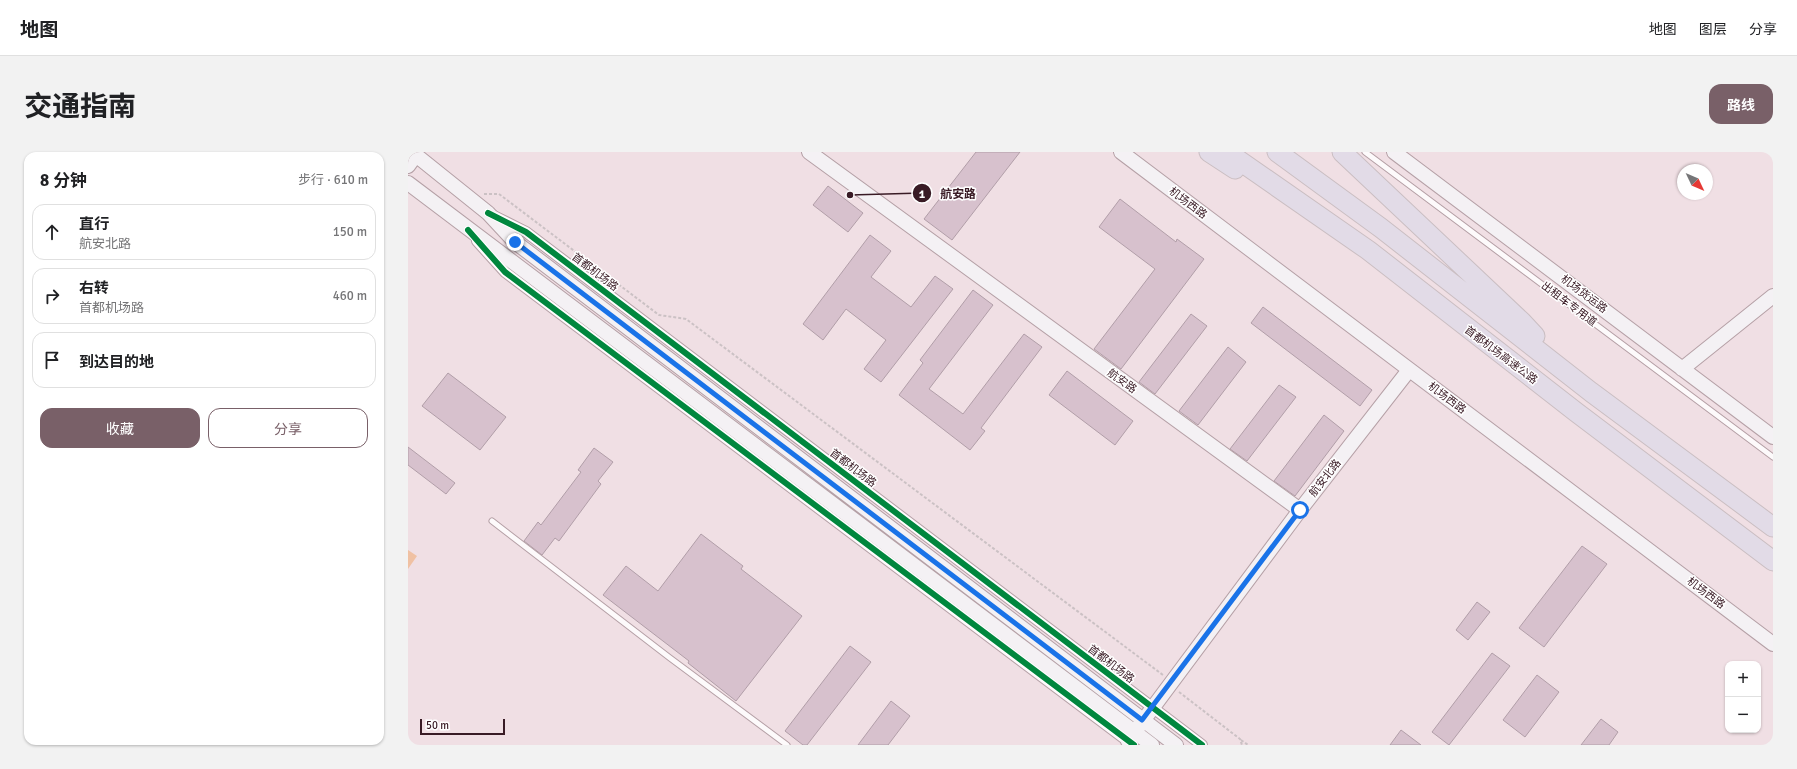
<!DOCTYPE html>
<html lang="zh">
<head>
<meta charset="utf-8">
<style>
  :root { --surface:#fff; --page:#f2f2f2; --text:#202124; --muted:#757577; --line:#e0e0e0; --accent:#796068 }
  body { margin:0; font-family:Signika,"Noto Sans SC",sans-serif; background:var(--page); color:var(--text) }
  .controls { position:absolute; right:12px; bottom:12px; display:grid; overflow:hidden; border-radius:8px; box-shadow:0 1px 3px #0004 }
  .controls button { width:36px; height:36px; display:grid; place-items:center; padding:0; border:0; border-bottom:1px solid var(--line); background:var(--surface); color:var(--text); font:20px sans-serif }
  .compass { position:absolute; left:1269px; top:12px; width:36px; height:36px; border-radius:50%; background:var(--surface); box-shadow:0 1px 3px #0004; rotate:134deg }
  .scale { position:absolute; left:12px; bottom:10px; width:85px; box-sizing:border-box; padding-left:4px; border:2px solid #391b25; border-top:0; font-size:11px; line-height:14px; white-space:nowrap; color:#391b25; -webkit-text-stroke:3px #fff; paint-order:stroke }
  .stop { position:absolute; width:12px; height:12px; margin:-9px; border:3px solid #1a73e8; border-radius:50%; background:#fff }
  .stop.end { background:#1a73e8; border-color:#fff; box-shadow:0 1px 4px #0008 }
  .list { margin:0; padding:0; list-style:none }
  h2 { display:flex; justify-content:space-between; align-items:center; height:52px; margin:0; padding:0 16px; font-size:17px }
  h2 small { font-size:13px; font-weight:400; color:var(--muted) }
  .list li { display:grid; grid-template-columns:26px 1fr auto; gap:12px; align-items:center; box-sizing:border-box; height:56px; margin:0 8px 8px; padding:0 8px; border:1px solid var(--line); border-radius:12px }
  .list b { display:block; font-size:15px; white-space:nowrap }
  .list p { margin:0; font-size:13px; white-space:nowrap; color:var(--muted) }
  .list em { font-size:13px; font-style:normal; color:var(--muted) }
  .actions { display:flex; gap:8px; padding:12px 16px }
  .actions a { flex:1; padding:9px 0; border:1px solid var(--accent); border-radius:12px; text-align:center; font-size:14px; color:var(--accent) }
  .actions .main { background:var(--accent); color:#fff }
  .icon { flex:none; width:22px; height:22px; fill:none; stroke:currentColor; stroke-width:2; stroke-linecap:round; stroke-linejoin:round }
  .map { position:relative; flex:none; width:1365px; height:593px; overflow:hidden; border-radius:12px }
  header { display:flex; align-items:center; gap:24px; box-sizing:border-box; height:56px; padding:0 20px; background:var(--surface); border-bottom:1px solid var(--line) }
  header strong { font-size:19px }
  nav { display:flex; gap:22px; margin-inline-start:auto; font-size:14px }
  .intro { display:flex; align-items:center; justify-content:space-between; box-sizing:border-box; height:96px; padding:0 24px }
  h1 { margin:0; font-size:28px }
  .button { padding:10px 18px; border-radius:12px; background:var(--accent); color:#fff; font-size:14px; font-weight:700 }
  main { display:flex; gap:24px; padding:0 24px }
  aside { flex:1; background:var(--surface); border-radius:12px; box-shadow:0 1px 3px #0004 }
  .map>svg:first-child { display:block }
  .green { fill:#f0c1a3 }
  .building { fill:#d7c1cd; stroke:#b19ea8 }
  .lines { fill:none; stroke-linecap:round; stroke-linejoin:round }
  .lane-casing { stroke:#b5a0a6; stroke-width:7 }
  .street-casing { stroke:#b5a0a6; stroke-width:12 }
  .secondary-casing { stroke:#b5a0a6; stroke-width:16 }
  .highway-casing { stroke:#cabec2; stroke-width:21 }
  .path { stroke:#cbc1c4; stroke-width:2; stroke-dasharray:3 2; stroke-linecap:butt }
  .lane { stroke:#fdfafb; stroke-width:5 }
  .street { stroke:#fdfafb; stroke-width:10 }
  .secondary { stroke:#f4f1f4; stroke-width:14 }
  .highway { stroke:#e2dbe7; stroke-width:19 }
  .cycleway-casing { stroke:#fff; stroke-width:8 }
  .cycleway { stroke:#00873e; stroke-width:6 }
  .route { stroke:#1a73e8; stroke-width:5 }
  .labels { text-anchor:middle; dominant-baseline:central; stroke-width:3; stroke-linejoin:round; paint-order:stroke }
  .street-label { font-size:11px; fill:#391b25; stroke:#fff }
  .leader { fill:none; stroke:#391b25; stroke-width:1.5 }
  .callout-dot { fill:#391b25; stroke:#fff; stroke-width:1.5 }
  .mark-label { font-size:12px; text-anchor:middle; font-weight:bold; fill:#fff }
  .callout-label { font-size:12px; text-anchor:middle; font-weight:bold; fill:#391b25; stroke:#fff; stroke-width:3; stroke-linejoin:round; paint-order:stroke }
</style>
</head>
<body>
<header>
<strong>地图</strong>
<nav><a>地图</a><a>图层</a><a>分享</a></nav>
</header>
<div class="intro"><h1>交通指南</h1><a class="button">路线</a></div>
<main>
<aside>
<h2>8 分钟<small>步行 · 610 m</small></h2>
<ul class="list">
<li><svg class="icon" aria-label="ahead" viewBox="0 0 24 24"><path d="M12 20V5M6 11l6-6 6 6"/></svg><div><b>直行</b><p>航安北路</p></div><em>150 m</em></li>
<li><svg class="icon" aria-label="right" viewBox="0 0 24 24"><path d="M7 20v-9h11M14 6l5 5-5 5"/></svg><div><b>右转</b><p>首都机场路</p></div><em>460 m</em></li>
<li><svg class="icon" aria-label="arrive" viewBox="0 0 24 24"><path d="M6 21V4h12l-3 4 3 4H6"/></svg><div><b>到达目的地</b></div></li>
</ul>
<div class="actions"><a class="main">收藏</a><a>分享</a></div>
</aside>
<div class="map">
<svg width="1365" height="593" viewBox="0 0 1365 593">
  <rect width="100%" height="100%" fill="#f0dfe4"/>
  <path class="green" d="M0,398l9,6 -9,13z"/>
  <path class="building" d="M568,0h44l-68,88 -28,-21z
    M420,34l35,27 -15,19 -35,-27z
    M712,47l56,43 1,-3 27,20 -83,110 -27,-20 61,-80 -56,-42z
    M462,83l21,16 -20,26 40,30 24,-31 18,13 -72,93 -17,-13 22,-29 -40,-31 -23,31 -20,-16z
    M565,138l20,15 -64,84 34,25 61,-80 18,13 -61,81 4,3 -15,19 -71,-55 24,-32 -3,-3z
    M855,155l109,83 -12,16 -109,-83z
    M783,162l16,12 -52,68 -16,-12z
    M820,195l18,15 -48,63 -19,-14z
    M659,219l66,50 -18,24 -66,-50z
    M40,221l58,44 -26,33 -58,-44z
    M871,233l17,12 -49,64 -17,-12z
    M916,263l20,16 -49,65 -21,-15z
    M0,295l47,36 -9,11 -38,-29z
    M186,296l19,14 -15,19 3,3 -42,57 -4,-3 -13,17 -18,-14 14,-19 3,3 40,-53 -3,-2z
    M293,382l42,32 -2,3 61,47 -66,85 -48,-38 1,-2 -86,-66 23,-29 32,25z
    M1174,394l25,18 -63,83 -25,-19z
    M1069,450l13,10 -22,28 -12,-10z
    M442,494l21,16 -64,83h-4l-18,-14z
    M1084,501l18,13 -61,79 -17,-13z
    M1129,523l22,17 -34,45 -22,-17z
    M483,549l19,15 -22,29h-30z
    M1193,567l17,13 -9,13h-28z
    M993,578l20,15h-31z"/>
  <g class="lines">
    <g class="lane-casing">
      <path id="lane" d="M957,0l408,305
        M84,369l178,137 117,87"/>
    </g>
    <g class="street-casing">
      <path id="street" d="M86,64l32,16 676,513
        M69,89l28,31 628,473"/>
    </g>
    <g class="secondary-casing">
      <path id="secondary" d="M4,0l76,61 27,29 661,503
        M401,0l491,358
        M713,0l652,492
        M986,0l379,285
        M0,14l8,-11
        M0,31l744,562
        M1274,217l91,-73
        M720,589l172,-231 109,-140"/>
    </g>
    <g class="highway-casing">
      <path id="highway" d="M801,0l26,17
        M819,0l141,98 208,162 197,149
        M869,0l104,76 210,164 182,135
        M934,0l180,170 13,14"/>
    </g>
    <path class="path" d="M76,42h15l160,121 27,4 477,356
      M771,540l61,47 2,6
      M833,588l7,5"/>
    <use href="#lane" class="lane"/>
    <use href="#street" class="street"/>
    <use href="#secondary" class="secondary"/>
    <use href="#highway" class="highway"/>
    <g class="cycleway-casing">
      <path id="cycleway" d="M80,61l38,19 676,513
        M60,78l37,42 629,473"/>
    </g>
    <use href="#cycleway" class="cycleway"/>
  </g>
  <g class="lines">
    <path class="route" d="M107,90l627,478 158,-210"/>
  </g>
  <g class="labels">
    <g class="street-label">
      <text transform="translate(780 51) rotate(37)">机场西路</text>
      <text transform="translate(187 120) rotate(37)">首都机场路</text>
      <text transform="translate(1176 142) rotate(37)">机场货运路</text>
      <text transform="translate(1161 152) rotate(37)">出租车专用道</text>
      <text transform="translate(1093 203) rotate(37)">首都机场高速公路</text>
      <text transform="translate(714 229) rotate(36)">航安路</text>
      <text transform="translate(1039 246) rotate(37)">机场西路</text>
      <text transform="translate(445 316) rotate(37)">首都机场路</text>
      <text transform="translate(917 326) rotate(-52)">航安北路</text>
      <text transform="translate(1298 441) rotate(37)">机场西路</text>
      <text transform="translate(703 512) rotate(37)">首都机场路</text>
    </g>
  </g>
  <path class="leader" d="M442 43L514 41"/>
  <g class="callout-dot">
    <circle cx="442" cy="43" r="4"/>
    <circle cx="514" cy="41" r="10"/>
  </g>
  <g class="mark-label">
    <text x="514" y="46">1</text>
  </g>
  <g class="callout-label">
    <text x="550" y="46">航安路</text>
  </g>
</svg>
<div class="controls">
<button>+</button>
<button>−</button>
</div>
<svg class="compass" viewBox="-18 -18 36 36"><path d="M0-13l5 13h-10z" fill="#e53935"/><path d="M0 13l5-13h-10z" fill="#757577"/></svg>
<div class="scale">50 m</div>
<div class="stop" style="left:892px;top:358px"></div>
<div class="stop end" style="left:107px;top:90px"></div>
</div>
</main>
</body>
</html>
